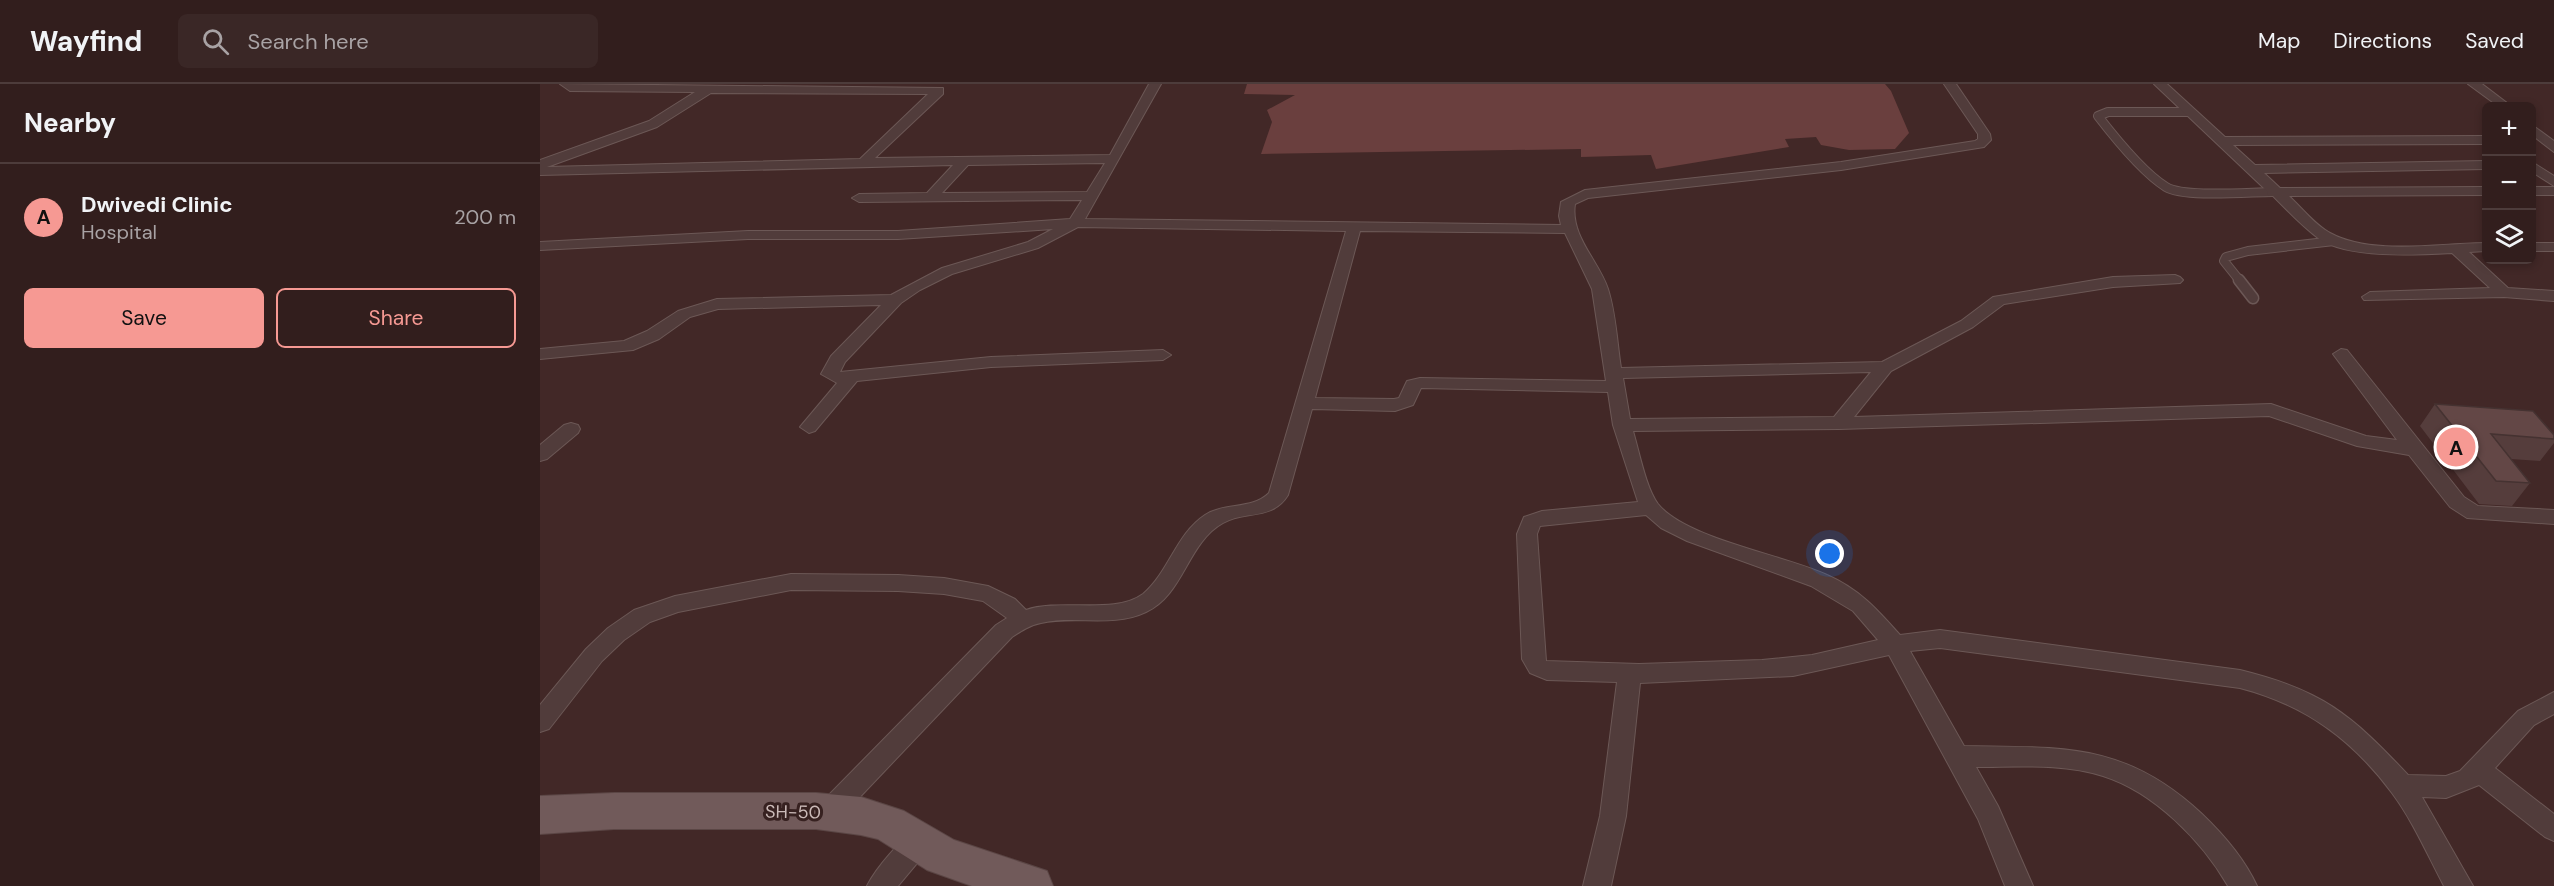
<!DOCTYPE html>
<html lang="en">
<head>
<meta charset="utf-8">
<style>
  :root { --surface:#321e1d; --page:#3a2726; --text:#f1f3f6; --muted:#a8a2a4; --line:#4d3c3b; --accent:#f69993 }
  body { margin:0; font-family:"DM Sans",sans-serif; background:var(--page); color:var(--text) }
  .controls { position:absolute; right:18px; top:18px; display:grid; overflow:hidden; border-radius:9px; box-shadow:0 3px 9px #0003 }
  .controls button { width:54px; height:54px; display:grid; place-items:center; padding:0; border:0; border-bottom:2px solid var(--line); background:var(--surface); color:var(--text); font:30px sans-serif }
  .you { position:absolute; left:1290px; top:470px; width:21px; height:21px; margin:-15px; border:4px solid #fff; border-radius:50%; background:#1a73e8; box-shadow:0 0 0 9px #1a73e833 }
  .badge { display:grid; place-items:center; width:39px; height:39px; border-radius:50%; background:var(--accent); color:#111; font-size:20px; font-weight:700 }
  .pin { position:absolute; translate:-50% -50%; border:3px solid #fff; box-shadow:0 2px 6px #0006 }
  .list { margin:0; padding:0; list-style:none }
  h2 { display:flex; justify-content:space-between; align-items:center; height:78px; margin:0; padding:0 24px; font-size:26px }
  h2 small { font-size:20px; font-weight:400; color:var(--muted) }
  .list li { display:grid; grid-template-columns:39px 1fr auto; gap:18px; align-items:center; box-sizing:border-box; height:108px; padding:0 24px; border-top:2px solid var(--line) }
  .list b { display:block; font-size:22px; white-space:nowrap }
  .list p { margin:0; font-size:20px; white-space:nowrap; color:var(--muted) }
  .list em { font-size:20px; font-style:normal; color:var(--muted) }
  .actions { display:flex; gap:12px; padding:18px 24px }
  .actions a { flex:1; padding:14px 0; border:2px solid var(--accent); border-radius:9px; text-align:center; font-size:21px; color:var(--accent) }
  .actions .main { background:var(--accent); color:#111 }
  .icon { flex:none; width:33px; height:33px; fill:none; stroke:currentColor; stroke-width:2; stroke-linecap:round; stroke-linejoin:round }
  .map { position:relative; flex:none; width:2014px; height:802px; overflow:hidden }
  header { display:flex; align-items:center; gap:36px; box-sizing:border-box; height:84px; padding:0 30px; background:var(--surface); border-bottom:2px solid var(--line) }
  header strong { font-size:28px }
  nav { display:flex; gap:33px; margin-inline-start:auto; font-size:21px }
  .search { width:420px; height:54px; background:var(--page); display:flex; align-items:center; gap:15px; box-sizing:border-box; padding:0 21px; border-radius:9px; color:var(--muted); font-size:22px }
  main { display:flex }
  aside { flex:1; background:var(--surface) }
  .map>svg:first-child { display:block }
  .water { fill:#6a3f3e }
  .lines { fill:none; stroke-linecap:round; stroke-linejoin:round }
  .service-far1-casing { stroke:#6c5856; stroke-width:10 }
  .service-casing { stroke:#6c5856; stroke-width:13 }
  .minor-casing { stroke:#6c5856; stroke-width:2 }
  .primary-casing { stroke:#5b4645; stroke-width:2 }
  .service-far1 { stroke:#513c3b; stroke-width:8 }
  .service { stroke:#513c3b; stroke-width:10 }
  .minor { fill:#513c3b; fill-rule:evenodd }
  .primary { fill:#715a5a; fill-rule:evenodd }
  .wall { fill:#553d3c }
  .building { fill:#634746; stroke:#453231; stroke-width:1.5 }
  .labels { text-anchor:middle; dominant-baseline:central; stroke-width:6; stroke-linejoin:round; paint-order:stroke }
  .near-street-label { font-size:18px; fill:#cbbab8; stroke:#372120 }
</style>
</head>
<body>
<header>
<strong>Wayfind</strong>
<div class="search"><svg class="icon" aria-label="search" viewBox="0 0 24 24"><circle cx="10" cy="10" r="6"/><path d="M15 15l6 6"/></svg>Search here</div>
<nav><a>Map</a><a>Directions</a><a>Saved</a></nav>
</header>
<main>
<aside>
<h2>Nearby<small></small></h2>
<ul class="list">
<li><span class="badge">A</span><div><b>Dwivedi Clinic</b><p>Hospital</p></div><em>200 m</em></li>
</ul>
<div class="actions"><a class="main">Save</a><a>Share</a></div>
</aside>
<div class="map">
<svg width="2014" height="802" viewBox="0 0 2014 802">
  <rect width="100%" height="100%" fill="#422827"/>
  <path class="water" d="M707,0h638l6,7 18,42 -14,16 -46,1 -28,-5 -5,-8 -31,2 4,8 -133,22 -5,-14 -70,2v-8l-320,5 11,-32 -5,-12 28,-15 -51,-1z"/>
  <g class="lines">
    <g class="service-far1-casing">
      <path id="service-far1" d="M1647,28h-79l-10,4c17,22 44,56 68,71 18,11 84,5 107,5
        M1700,197l-16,-20 2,-4 22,-6 86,-10"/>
    </g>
    <g class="service-casing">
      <path id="service" d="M1699,196l14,18"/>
    </g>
    <g class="minor-casing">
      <path id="minor" d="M20,0l383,4v6l-68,64 235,-3 39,-71h12l-76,135 476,6 -2,-9 2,-14 24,-12 256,-28 134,-21 3,-2v-5l-34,-50h12l34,50 1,6 -7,7 -143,23 -253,28 -13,6c-5,32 24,57 33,85 8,25 9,53 13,79l261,-6 79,-41 32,-24 120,-20 62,-2 5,2 3,3 -3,3 -67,4 -109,17 -31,23 -82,44 -37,46 417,-13 95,32 31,4 -64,-86 8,-5 6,1 117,147 14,9 76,4v14l-87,-6 -17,-11 -41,-52 -52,-9 -88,-30 -430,13 -206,2c6,20 13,57 25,73 28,35 127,51 169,71 32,14 50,34 73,60l40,-5 300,40c82,20 111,44 168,105l38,1 14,-5 58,-60 36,-19v22l-20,11 -39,43 59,46v27l-9,-4 -66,-52 -33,13 -24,-1 51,89h-29c-16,-30 -31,-65 -52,-93 -40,-54 -87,-88 -152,-105l-300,-40 -30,3 54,95c98,2 160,-5 238,68 22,21 42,44 55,72h-29c-26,-45 -74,-94 -125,-110 -40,-13 -85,-9 -127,-9l22,39 35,80h-28l-27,-67 -89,-164 -96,21 -153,7 -14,133 -15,70h-28l17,-70 17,-134 -70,-2 -17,-7 -8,-14 -5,-125 7,-17 18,-6 96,-9 -25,-77 -5,-33 -187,-4 -8,17 -18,6 -83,-2 -24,86c-16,26 -43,15 -65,28 -36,20 -39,72 -77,89 -34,16 -71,3 -105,11 -11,2 -20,8 -29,14l-174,183 -9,3 -9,-3 -4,-8 4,-8 176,-179 11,-7 -24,-17 -39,-7 -46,-3 -107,-1 -113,22 -28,10 -26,18 -22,21 -53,68 -9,3v-27l46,-56 22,-21 26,-18 41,-14 116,-22 107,1 46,3 44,8 27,13 11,11c34,-12 89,5 117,-16 26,-22 33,-60 62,-79 20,-13 47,-5 64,-22l77,-262 -268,-4 -40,21 -86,26 -32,16 -19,13 -56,59 -5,10 151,-15 172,-7 8,5 -8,5 -172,7 -134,14 -42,50 -6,2 -9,-6 37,-44 -16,-9 10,-18 50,-51 -163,4 -28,8 -31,22 -26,11 -93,9v-10l84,-8 23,-10 31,-20 39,-12 174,-4 51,-27 86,-26 25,-13 -155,10h-150l-208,11v-8l208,-11h150l172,-12 12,-19 -223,2 -7,-4 7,-4 68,-1 26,-28 -413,10v-15l109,-39 46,-29 -125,-1zM171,9l217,1 -68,65 -313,8 110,-40zM565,79l-18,29 -145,1 26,-28zM820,147l205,2 27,56 14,92 -186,-3 -13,3 -8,17 -5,1 -79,-1zM1331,288l-37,45 -204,2 -7,-41zM1106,431l15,13 26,13 124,45 42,25 25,29 -66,15 -50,5 -123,4 -93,-3 -9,-127 3,-8z
        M1614,0h13l58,53 261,-1v8l-253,1 22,20 231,-4v8l-222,4 16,15 206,-1v8l-197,1c13,12 26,29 41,37 42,23 111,10 156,10v8l-17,1 39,36 46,3v10l-50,-4 -140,3 -2,-3 8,-5 120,-4 -38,-35c-35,2 -106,6 -134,-15 -16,-12 -31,-28 -45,-42l-5,-1 -1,-4z
        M1928,0h14l29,22h-13z
        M1992,41l22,16v11l-22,-17z
        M1992,78l22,14v10l-22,-14z
        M1992,103h22v8h-22z
        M1992,159h22v8h-22z
        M31,339l7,2 2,4 -2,4 -31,26 -7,2v-16l24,-20z
        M379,746l9,4 4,8 -4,8 -30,36h-31c8,-16 35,-50 52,-56z"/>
    </g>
    <g class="primary-casing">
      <path id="primary" d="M74,709h202l45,4 43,14 50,29 93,31 6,15h-81l-45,-16 -49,-31 -17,-4 -45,-6h-202l-74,5v-38z"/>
    </g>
    <use href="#service-far1" class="service-far1"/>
    <use href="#service" class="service"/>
    <use href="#minor" class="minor"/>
    <use href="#primary" class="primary"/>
  </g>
  <path class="wall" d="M1895,320l119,31v8l-14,18 -29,-2 19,24 -18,23 -33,-2 -59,-78z"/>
  <path class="building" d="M1895,320l98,7 21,24v4l-63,-5 39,49 -34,-2z"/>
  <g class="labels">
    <g class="near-street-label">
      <text transform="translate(253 728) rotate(1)">SH-50</text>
    </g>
  </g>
</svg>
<div class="controls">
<button>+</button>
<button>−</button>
<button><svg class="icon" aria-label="layers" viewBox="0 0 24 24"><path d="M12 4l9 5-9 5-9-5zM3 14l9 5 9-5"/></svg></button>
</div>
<div class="you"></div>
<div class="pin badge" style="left:1916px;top:363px">A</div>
</div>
</main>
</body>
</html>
